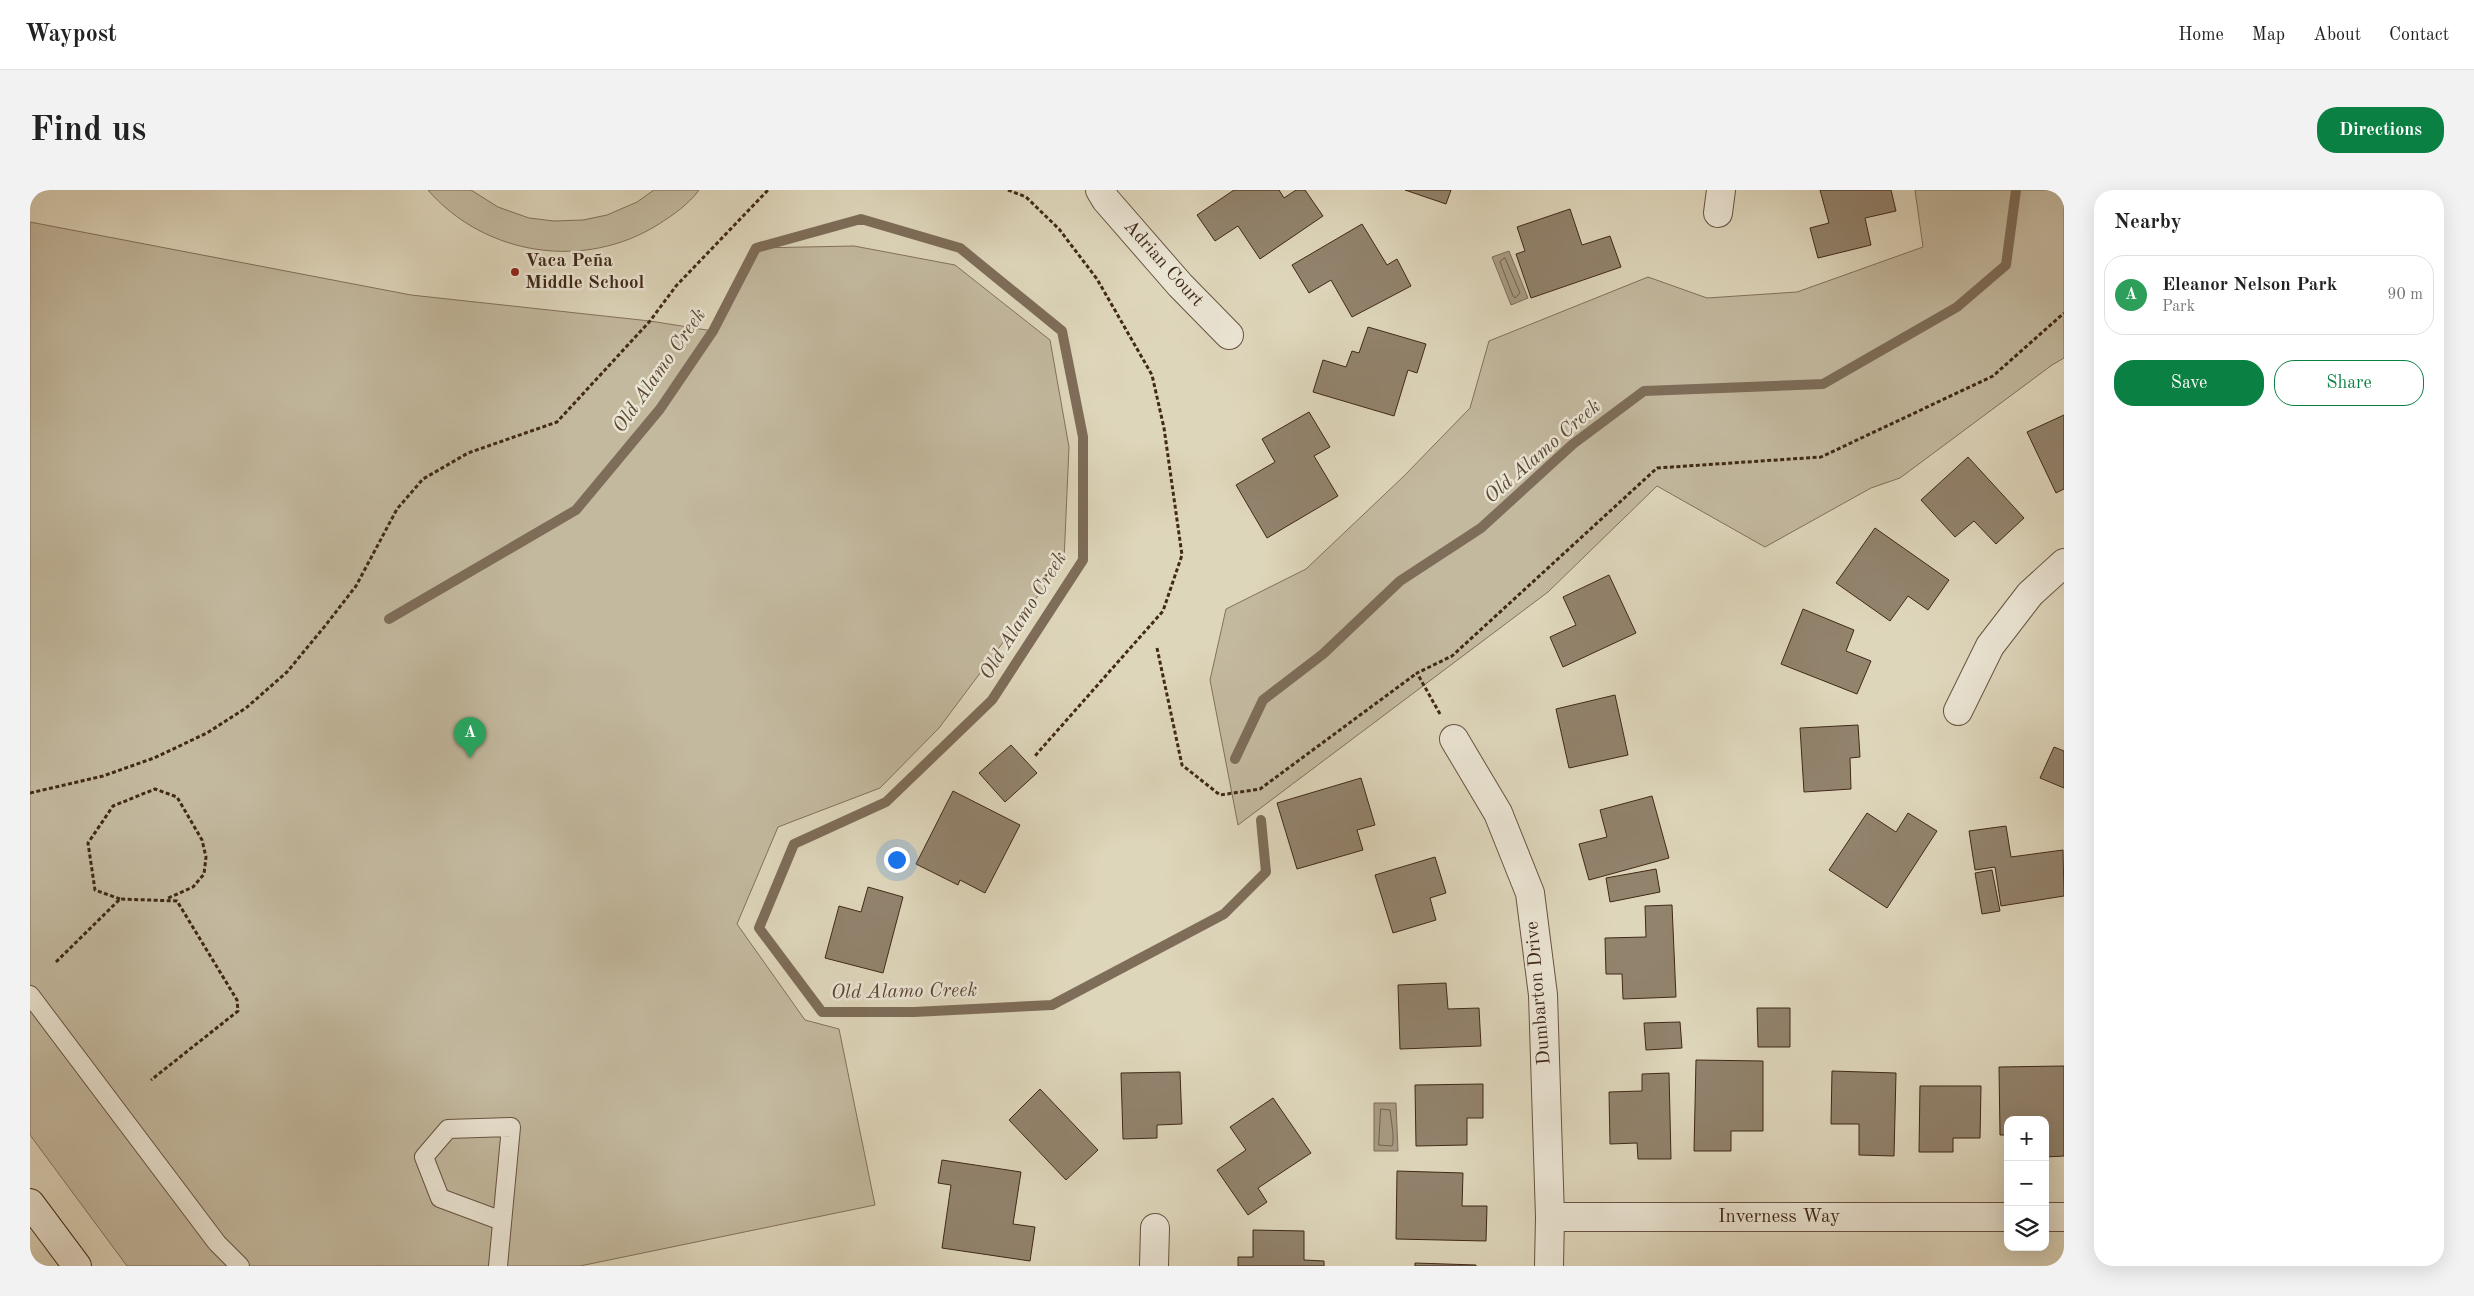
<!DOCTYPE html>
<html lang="en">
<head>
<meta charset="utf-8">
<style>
  :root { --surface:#fff; --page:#f2f2f2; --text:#222; --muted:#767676; --line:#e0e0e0; --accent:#0b8043 }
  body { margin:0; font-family:"Old Standard TT",serif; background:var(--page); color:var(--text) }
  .controls { position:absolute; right:15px; bottom:15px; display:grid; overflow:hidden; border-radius:10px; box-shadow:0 5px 20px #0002 }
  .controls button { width:45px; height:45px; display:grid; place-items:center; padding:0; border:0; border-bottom:1px solid var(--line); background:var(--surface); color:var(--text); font:25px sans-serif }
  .you { position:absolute; left:866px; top:669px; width:18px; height:18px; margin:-12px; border:4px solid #fff; border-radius:50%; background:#1a73e8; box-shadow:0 0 0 8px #1a73e833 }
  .badge { display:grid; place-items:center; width:32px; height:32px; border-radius:50%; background:var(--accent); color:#fff; font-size:16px; font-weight:700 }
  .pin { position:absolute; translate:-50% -41px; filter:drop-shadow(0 1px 2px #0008) }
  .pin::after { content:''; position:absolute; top:26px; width:18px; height:15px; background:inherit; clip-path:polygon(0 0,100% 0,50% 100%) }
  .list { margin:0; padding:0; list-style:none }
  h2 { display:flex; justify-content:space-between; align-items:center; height:65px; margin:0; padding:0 20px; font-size:21px }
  h2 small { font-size:16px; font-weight:400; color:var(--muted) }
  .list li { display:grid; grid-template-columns:32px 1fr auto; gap:15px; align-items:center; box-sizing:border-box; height:80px; margin:0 10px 10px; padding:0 10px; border:1px solid var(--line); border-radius:20px }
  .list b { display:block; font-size:19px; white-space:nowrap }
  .list p { margin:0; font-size:16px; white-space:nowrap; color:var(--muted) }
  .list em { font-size:16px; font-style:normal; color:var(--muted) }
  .actions { display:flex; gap:10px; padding:15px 20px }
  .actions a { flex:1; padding:11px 0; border:1px solid var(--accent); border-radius:20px; text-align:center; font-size:18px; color:var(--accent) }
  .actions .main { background:var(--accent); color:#fff }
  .icon { flex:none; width:28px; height:28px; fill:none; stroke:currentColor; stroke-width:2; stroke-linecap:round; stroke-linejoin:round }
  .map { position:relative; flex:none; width:2034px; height:1076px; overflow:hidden; border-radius:20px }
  header { display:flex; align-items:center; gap:30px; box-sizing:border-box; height:70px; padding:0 25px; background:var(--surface); border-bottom:1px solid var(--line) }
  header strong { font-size:24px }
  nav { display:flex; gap:28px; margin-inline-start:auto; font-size:18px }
  .intro { display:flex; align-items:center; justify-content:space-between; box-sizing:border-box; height:120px; padding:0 30px }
  h1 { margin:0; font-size:35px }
  .button { padding:12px 22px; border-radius:20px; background:var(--accent); color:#fff; font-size:18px; font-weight:700 }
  main { display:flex; gap:30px; padding:0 30px }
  aside { flex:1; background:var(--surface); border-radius:20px; box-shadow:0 5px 20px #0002 }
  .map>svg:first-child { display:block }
  .green { fill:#c3b99f; stroke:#82715c }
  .water { fill:#a89b84; stroke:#7e6d59 }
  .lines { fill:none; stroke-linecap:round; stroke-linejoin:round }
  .shore { stroke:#74624e; stroke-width:1 }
  .stream { stroke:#7e6d59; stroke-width:10 }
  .building { fill:#92836d; stroke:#402918 }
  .lane-casing { stroke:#685441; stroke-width:20 }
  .street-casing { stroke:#685441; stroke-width:30 }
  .secondary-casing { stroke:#402918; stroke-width:30 }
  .path { stroke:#402918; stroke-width:3; stroke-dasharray:4 2.5; stroke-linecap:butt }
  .lane { stroke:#eae4d3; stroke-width:18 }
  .street { stroke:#eae4d3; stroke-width:28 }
  .secondary { stroke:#eae4d3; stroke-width:28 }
  .poi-dot { fill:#8f2418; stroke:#eae4d3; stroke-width:2 }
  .labels { text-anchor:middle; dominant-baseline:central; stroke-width:5; stroke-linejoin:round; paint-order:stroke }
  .poi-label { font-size:19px; font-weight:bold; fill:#402918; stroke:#eae4d3; text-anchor:start }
  .street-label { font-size:19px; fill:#402918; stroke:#eae4d3 }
  .water-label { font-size:20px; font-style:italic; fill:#5a4633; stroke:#eae4d3 }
</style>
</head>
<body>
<header>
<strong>Waypost</strong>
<nav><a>Home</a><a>Map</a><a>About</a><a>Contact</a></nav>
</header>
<div class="intro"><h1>Find us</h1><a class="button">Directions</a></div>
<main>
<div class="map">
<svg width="2034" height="1076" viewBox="0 0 2034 1076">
  <rect width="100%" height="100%" fill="#ded6bb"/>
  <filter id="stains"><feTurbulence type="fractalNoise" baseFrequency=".004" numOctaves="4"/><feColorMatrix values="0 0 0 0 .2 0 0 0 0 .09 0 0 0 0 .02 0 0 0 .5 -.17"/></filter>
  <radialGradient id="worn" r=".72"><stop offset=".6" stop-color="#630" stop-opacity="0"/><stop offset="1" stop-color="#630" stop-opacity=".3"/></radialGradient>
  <path class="green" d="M398,0h43l27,17 31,11 25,3 29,-1 24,-5 30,-13 17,-12h45c-10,14 -26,25 -40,34 -74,47 -174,32 -231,-34z
    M1885,0h149v168l-12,7 -152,113 -29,10 -106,59 -108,-61 -109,106 -310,233 -28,-145 16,-71 80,-40 98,-93 66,-68 19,-67 159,-64 59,21 90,-6 126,-45z
    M0,32l381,73 239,26 63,10 43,-83 98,-2 101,19 95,75 19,107 -5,114 -125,167 -59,60 -102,39 -41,97 68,96 34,9 36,176 -295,61h-453l-97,-131z"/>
  <path class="water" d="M1479,61l19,47 -17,7 -19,-48z
    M1344,913h22l2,48h-24z"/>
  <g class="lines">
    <path class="shore" d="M1475,68l15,35 -5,5 -2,-2 -13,-34z
      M1351,919l9,1c1,9 5,31 2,36l-13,-1z"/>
    <path class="stream" d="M359,429l187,-109 84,-101 53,-78 43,-83 105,-29 99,29 102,83 21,106v123l-91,140 -106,102 -92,42 -35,84 63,84h92l138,-7 172,-91 42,-42 -5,-52
      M1205,569l28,-59 60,-46 77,-73 81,-53 92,-84 71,-53 179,-7 134,-77 49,-42 10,-75"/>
  </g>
  <path class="building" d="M1204,0h45l5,8 12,-8h9l18,26 -63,43 -22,-33 -23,15 -18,-26z
    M1375,0h46l-5,14z
    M1790,0h71l5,21 -31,7 6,27 -53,13 -8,-30 19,-5z
    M1540,19l12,36 28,-9 11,31 -90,31 -15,-44 9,-3 -8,-24z
    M1332,34l25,41 10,-6 14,27 -59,31 -21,-37 -22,13 -17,-28z
    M1338,137l58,17 -9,29 -9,-3 -14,46 -81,-24 10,-32 23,7 6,-16 7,2z
    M1279,222l21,35 -16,9 24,40 -71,42 -31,-53 39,-23 -13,-23z
    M2034,225v74l-8,4 -29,-61z
    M1938,267l56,61 -28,26 -22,-23 -19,16 -34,-37z
    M1845,338l74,52 -21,30 -20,-14 -18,25 -54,-38z
    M1579,385l27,58 -73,34 -13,-30 26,-12 -13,-28z
    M1773,419l51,21 -8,21 25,10 -14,33 -76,-30z
    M1585,505l13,60 -59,13 -13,-59z
    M1828,535l2,32 -10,1 1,31 -47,3 -4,-64z
    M981,555l26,28 -32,29 -26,-29z
    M2024,557l10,4v37l-24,-10z
    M1331,588l14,47 -18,5 6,20 -66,19 -20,-66z
    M923,601l67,34 -35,68 -25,-13 -2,5 -42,-21z
    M1622,606l17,62 -80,22 -10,-36 28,-7 -7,-27z
    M1837,623l29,19 12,-19 29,18 -50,77 -58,-38z
    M1976,636l5,31 52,-7 1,46 -63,10 -6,-39 -20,3 -6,-39z
    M1405,667l11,36 -16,5 6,22 -43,13 -18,-58z
    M1626,679l4,23 -50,10 -4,-24z
    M1962,680l8,41 -18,3 -7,-41z
    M838,697l35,10 -20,76 -58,-15 14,-52 22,6z
    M1642,715l4,92 -53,2 -1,-25h-16l-1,-36 41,-1 -1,-31z
    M1416,793l2,26 31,-1 2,38 -81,3 -2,-64z
    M1727,818h33v39h-32z
    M1650,832l2,26 -36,2 -2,-27z
    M1666,870l67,1v70h-32v20h-37z
    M2034,876v90l-19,1v-37h-37v15h-8l-1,-68z
    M1802,881l64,2 -2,83 -35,-1v-31h-28z
    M1150,882l2,52 -25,1v13l-34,1 -2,-66z
    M1639,883l2,86h-33l-1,-16 -27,1 -1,-52 33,-1v-17z
    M1453,894v34h-16v27l-51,1 -1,-61z
    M1890,896h61l-1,52h-27v14h-34z
    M1010,899l58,61 -32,30 -57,-60z
    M1243,908l38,55 -53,35 9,14 -19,13 -31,-45 29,-20 -16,-23z
    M912,970l79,12 -8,52 22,3 -5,34 -88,-13 9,-63 -13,-2z
    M1367,981l66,2 -1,33h25l-1,35 -90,-2z
    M1223,1040l51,1v29l20,1v5h-86v-9h15z
    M1385,1073l61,2v1h-61z"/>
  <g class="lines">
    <g class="lane-casing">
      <path id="lane" d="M0,805l187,248 23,23
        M468,1076l13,-139 -63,2 -24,28 16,41 62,23"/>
    </g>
    <g class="street-casing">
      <path id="street" d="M1070,0l6,10 74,85 49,50
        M1688,23l3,-23
        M1928,521l32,-65 40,-52 34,-31
        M1424,549l44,74 32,80 13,102 7,222 -1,49
        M1520,1027h458
        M2015,1027h19
        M1124,1076l1,-38"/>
    </g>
    <g class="secondary-casing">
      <path id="secondary" d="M0,1013l47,63"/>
    </g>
    <path class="path" d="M978,0l18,7 33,32 38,50 55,96 12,53 18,127 -19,56 -129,146
      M1127,458l25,117 38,30 40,-6 157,-116
      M1410,524l-23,-41 35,-17 205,-188 164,-11 172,-81 71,-63
      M0,603l73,-17 51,-18 53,-25 39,-25 41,-36 38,-46 31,-40 41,-77 26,-30 45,-26 89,-31 93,-101 26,-35 92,-96
      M90,709l-25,-9 -7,-47 25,-37 42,-17 22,8 25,43 4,17 -2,17 -11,13 -27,12
      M26,772l64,-63 57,2 60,99 1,11 -87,69"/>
    <use href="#lane" class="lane"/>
    <use href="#street" class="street"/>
    <use href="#secondary" class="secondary"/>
  </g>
  <circle class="poi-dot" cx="485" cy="82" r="5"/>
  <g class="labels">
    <g class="poi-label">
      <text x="495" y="71">Vaca Peña<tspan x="495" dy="22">Middle School</tspan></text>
    </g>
    <g class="street-label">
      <text transform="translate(1133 74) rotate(48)">Adrian Court</text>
      <text transform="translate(1509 803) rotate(-95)">Dumbarton Drive</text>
      <text x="1749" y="1027">Inverness Way</text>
    </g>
    <g class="water-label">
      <text transform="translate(630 181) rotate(-55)">Old Alamo Creek</text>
      <text transform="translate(1513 262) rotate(-41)">Old Alamo Creek</text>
      <text transform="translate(994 426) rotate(-58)">Old Alamo Creek</text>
      <text transform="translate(874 802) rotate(-1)">Old Alamo Creek</text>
    </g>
  </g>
  <rect width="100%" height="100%" filter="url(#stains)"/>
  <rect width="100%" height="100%" fill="url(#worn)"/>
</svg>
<div class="controls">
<button>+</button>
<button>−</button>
<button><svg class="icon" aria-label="layers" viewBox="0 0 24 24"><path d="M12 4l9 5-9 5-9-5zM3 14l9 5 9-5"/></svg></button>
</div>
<div class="you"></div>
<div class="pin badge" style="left:440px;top:568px;background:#2e9e5b">A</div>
</div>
<aside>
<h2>Nearby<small></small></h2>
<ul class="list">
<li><span class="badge" style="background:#2e9e5b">A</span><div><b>Eleanor Nelson Park</b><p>Park</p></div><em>90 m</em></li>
</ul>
<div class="actions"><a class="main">Save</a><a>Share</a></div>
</aside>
</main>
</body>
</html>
